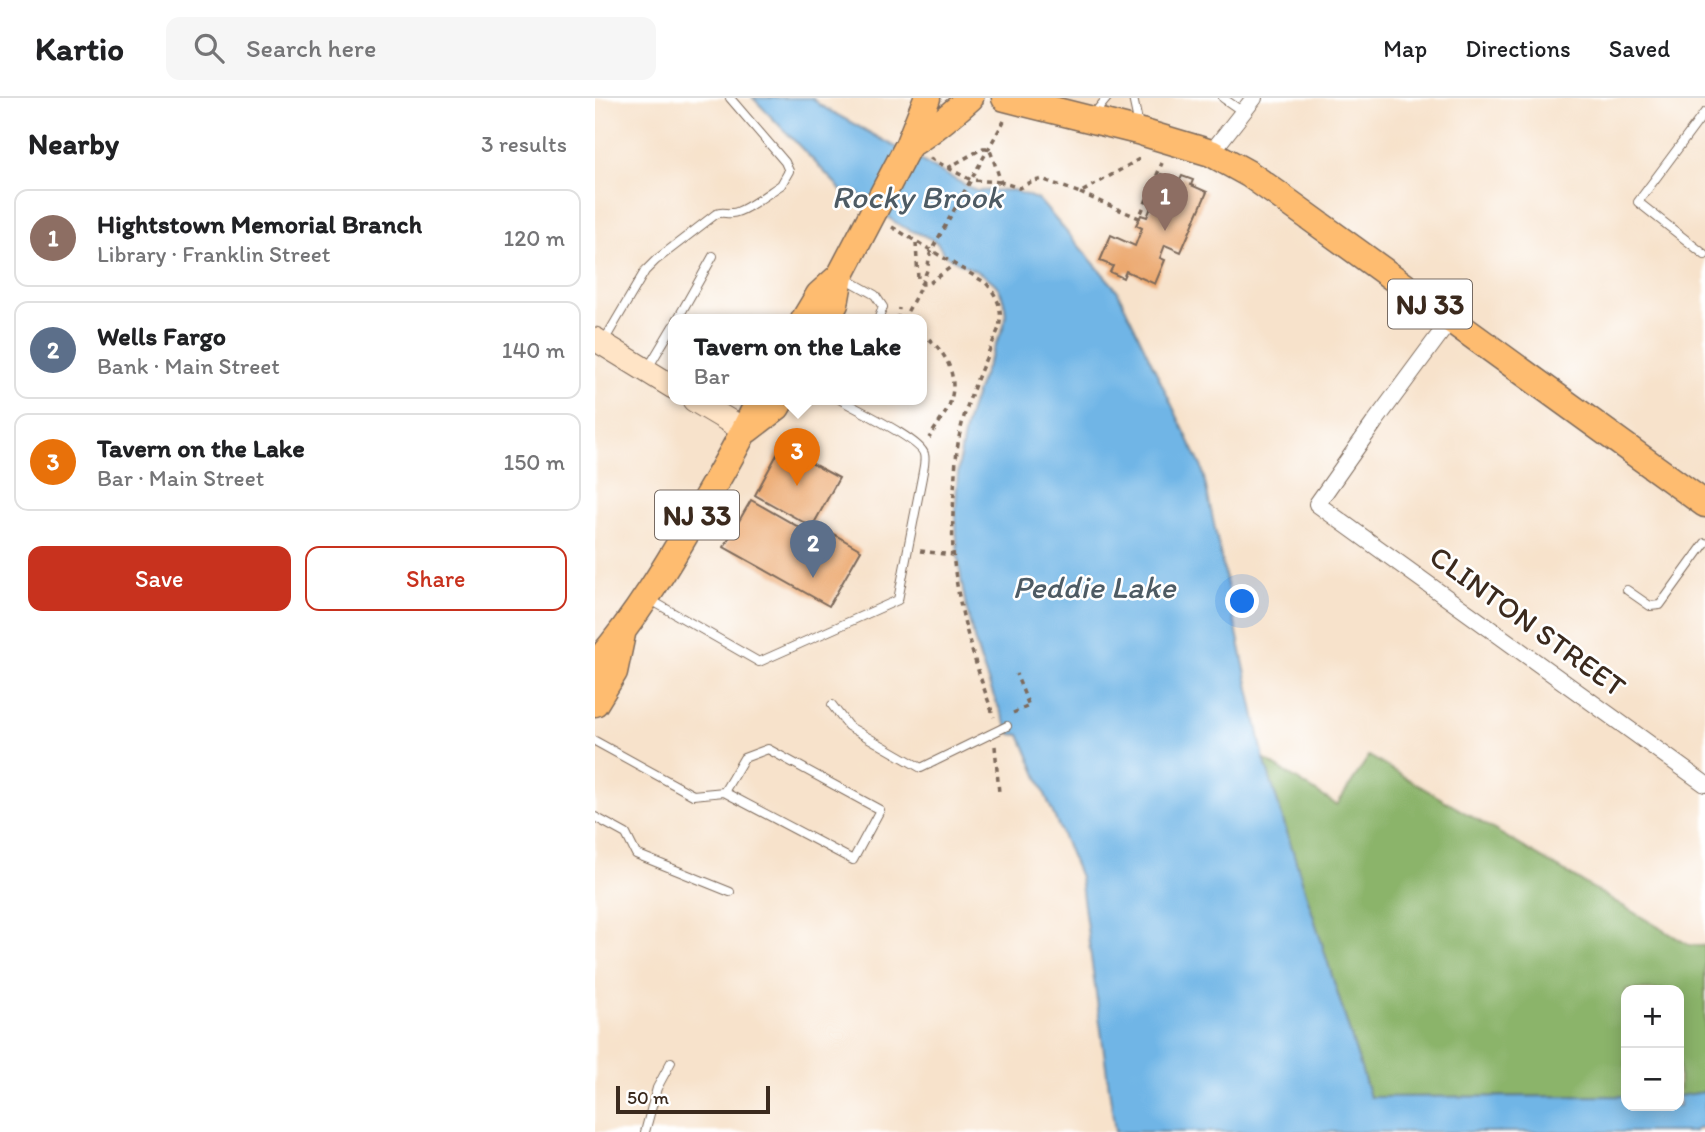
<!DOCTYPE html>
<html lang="en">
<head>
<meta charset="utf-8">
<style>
  :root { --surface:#fff; --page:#f6f6f6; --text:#202124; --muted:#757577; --line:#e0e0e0; --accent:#c8321e }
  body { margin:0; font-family:Itim,sans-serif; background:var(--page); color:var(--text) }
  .controls { position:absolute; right:21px; bottom:21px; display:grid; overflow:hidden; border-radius:14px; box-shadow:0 4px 18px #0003 }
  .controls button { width:63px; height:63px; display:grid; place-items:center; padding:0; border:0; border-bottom:2px solid var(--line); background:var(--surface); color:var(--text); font:35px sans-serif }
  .scale { position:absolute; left:21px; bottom:18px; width:154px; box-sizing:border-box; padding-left:7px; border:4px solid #3b2a1e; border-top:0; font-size:19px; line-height:24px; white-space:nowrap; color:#3b2a1e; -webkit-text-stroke:5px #fff; paint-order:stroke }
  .you { position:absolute; left:648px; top:504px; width:24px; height:24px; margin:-18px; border:5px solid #fff; border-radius:50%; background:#1a73e8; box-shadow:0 0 0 10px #1a73e833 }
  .badge { display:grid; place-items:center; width:46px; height:46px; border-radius:50%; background:var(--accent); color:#fff; font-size:23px; font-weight:700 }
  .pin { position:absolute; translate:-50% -58px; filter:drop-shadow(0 2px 4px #0008) }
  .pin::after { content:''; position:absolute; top:37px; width:24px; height:21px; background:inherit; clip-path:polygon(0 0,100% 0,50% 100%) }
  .popup { position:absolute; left:73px; top:216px; width:259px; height:91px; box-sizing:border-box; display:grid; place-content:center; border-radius:14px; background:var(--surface); filter:drop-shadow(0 2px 5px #0005); font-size:23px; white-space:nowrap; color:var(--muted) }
  .popup b { font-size:26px; color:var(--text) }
  .popup::after { content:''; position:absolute; left:50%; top:100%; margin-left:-14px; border:14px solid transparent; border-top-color:var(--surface) }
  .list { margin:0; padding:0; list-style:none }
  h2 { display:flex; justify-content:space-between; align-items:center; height:91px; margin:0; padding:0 28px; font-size:30px }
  h2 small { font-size:23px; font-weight:400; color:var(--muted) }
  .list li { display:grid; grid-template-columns:46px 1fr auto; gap:21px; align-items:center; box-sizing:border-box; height:98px; margin:0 14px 14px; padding:0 14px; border:2px solid var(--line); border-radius:14px }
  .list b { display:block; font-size:26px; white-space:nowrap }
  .list p { margin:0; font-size:23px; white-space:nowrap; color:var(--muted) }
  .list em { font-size:23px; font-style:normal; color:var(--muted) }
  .actions { display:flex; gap:14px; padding:21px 28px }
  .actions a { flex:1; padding:16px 0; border:2px solid var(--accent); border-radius:14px; text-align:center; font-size:24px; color:var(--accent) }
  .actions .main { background:var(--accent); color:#fff }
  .icon { flex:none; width:38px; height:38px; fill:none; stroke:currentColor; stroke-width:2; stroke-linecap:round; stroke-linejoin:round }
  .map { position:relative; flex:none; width:1110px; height:1034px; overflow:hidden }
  header { display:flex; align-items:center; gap:42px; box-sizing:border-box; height:98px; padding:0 35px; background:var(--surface); border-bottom:2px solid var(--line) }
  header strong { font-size:33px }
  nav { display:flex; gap:38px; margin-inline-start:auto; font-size:24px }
  .search { width:490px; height:63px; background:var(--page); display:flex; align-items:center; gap:18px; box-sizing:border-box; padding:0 24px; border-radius:14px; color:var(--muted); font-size:26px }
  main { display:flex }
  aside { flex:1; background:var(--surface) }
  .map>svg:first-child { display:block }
  .forest { fill:#8bb46a; stroke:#636f44; stroke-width:2 }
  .water { fill:#70b5e6; stroke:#567082; stroke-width:2 }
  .building { fill:#eca96f }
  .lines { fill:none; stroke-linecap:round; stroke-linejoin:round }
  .service-casing { stroke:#7d6a5b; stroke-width:10 }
  .minor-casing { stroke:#7d6a5b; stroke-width:18 }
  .secondary-casing { stroke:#7d6a5b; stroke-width:25 }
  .primary-casing { stroke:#7d6a5b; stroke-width:29 }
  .path { stroke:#7d6a5b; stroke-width:3.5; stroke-dasharray:5 5; stroke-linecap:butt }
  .service { stroke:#fff; stroke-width:8 }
  .minor { stroke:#fff; stroke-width:16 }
  .secondary { stroke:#ffe4c6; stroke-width:23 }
  .primary { stroke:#febc70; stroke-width:26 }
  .labels { text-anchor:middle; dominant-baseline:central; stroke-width:5; stroke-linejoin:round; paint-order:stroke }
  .shield { fill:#fff; stroke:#766a62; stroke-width:2 }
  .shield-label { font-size:28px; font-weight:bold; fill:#3b2a1e }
  .street-label { font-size:30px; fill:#3b2a1e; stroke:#fff }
  .water-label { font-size:32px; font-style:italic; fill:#4e5b64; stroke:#fff }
</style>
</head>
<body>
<header>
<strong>Kartio</strong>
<div class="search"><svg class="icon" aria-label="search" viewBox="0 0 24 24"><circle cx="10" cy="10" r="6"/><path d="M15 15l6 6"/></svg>Search here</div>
<nav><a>Map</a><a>Directions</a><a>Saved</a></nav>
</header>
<main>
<aside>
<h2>Nearby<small>3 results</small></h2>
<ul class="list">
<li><span class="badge" style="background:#8d6e63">1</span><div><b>Hightstown Memorial Branch</b><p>Library · Franklin Street</p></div><em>120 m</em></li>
<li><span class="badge" style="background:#5c6f8a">2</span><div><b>Wells Fargo</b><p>Bank · Main Street</p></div><em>140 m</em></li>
<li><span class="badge" style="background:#e8710a">3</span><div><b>Tavern on the Lake</b><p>Bar · Main Street</p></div><em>150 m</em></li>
</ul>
<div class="actions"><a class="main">Save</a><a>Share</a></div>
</aside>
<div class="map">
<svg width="1110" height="1034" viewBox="0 0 1110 1034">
  <rect width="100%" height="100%" fill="#fff"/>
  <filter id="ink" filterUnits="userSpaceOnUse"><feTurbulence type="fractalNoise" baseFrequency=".0143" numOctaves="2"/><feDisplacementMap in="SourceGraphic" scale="14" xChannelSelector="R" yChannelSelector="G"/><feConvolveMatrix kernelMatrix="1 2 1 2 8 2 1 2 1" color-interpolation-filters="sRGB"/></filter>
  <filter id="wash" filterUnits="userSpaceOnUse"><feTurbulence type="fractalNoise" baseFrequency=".00686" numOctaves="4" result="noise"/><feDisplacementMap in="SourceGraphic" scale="28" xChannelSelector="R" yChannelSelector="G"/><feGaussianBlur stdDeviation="1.57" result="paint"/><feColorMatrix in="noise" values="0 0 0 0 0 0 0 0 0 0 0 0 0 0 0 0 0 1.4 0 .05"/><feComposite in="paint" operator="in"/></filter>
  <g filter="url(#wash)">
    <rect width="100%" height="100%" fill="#f7e2cb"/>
    <path class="forest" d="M774,658l320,189 16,1v146l-26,4v-106h-53v106l-256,1 -106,-338 73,46z"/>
    <path class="water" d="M158,0h59l9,8 155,85 37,-1 26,10 78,90 85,178 62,291 106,338 256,-1v10h53v-10l26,-4v34l-10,4 -2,2h-578l-35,-255 -60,-142 -9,-1c-46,-93 -69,-201 -46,-304 6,-28 18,-55 29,-81 3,-9 10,-19 11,-29 2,-11 -1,-21 -6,-31 -11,-17 -37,-22 -53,-34 -5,-3 -5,-9 -9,-12 -11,-9 -27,-11 -39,-19 -15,-9 -28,-22 -42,-32h-14l-6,-8z"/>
    <g id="blocks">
      <path class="building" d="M566,76l18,8 3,-6 11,4 -2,5 16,7 -26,60 -16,-7 -5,13 5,2 -10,24 -29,-13 -3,7 -13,-6 3,-6 -13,-5 11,-26 24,11 7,-18 -6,-3 5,-10 6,2 9,-21 -4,-1z
        M186,349l58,31 -27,49 -57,-32z
        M156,402l67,38 5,-10 38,22 -32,56 -105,-59z"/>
    </g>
  </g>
  <g filter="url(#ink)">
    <use href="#blocks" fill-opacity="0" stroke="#7d6a5b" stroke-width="2"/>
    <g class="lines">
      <g class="service-casing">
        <path id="service" d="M538,0l6,28
          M628,0l20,14
          M1110,14l-67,90 67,53
          M498,17l14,-17
          M248,179l32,18 8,12 -5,13
          M82,222l36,-64
          M9,243l41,-70 11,-11 60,-46c7,-3 10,0 16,-1 11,0 39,-22 49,-28l8,-14 -4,-9 -55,-64
          M53,270l25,-42
          M1032,492l23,16 10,-1 45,-62
          M54,501l110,63 139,-62 24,-123c1,-7 4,-16 2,-23 -3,-14 -68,-45 -83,-54
          M237,607l16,21 73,42 86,-42
          M0,643l98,54 31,-3 129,68 27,-50 -112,-61 -24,9 -20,34
          M0,719l31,17 10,20 94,38
          M50,1034l12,-44 14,-26"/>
      </g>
      <g class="minor-casing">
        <path id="minor" d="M616,55l43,-55
          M856,221l-77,104 -57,81 388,280"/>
      </g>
      <g class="secondary-casing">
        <path id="secondary" d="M0,241l78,48
          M99,302l52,31"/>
      </g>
      <g class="primary-casing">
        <path id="primary" d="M410,0l136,34 70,21 38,21 27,19 429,311
          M314,47c22,-13 42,-30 61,-47
          M209,222l15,-25 21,-19
          M231,222l9,-16 5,-28 68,-130 19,-48
          M152,332l30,-23 4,-7
          M0,567c41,-47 74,-102 105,-156 21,-36 42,-71 59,-109
          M0,605l19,-31 8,-38"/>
      </g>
      <path class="path" d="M335,60l18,10 35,-20h5l3,5 10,29 18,6 12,-6 11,-3 38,14 61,-35
        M353,70l23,12 30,2
        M485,95l59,25 23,-55
        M297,129l94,56c12,14 17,26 13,45 -14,33 -30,66 -38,100 -5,21 -6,43 -7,64 -1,20 -2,40 -1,59 4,57 22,113 41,166
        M321,145l2,36 4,5h6l27,-20
        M303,222l1,-12
        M308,222c8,-15 17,-31 23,-47 3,-7 2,-14 5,-22l73,-130
        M326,235c26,17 41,47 26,77 -5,9 -12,18 -18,28
        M325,453l33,4
        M418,615l16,-7 -13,-32
        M400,648l4,47"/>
      <use href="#service" class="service"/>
      <use href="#minor" class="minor"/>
      <use href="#secondary" class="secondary"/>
      <use href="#primary" class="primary"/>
    </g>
  </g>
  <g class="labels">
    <g class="shield">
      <rect x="793" y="181.5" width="84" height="49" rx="5"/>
      <rect x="60" y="392.5" width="84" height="49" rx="5"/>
    </g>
    <g class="shield-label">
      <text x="835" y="206">NJ 33</text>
      <text x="102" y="417">NJ 33</text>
    </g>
    <g class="street-label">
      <text transform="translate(933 523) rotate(36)">CLINTON STREET</text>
    </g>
    <g class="water-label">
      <text x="322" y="99">Rocky Brook</text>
      <text x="499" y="489">Peddie Lake</text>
    </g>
  </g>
</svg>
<div class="controls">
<button>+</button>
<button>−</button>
</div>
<div class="scale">50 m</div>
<div class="you"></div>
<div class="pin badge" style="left:570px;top:133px;background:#8d6e63">1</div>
<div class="pin badge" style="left:218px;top:480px;background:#5c6f8a">2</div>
<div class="pin badge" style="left:202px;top:388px;background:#e8710a">3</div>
<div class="popup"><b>Tavern on the Lake</b>Bar</div>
</div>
</main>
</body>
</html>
